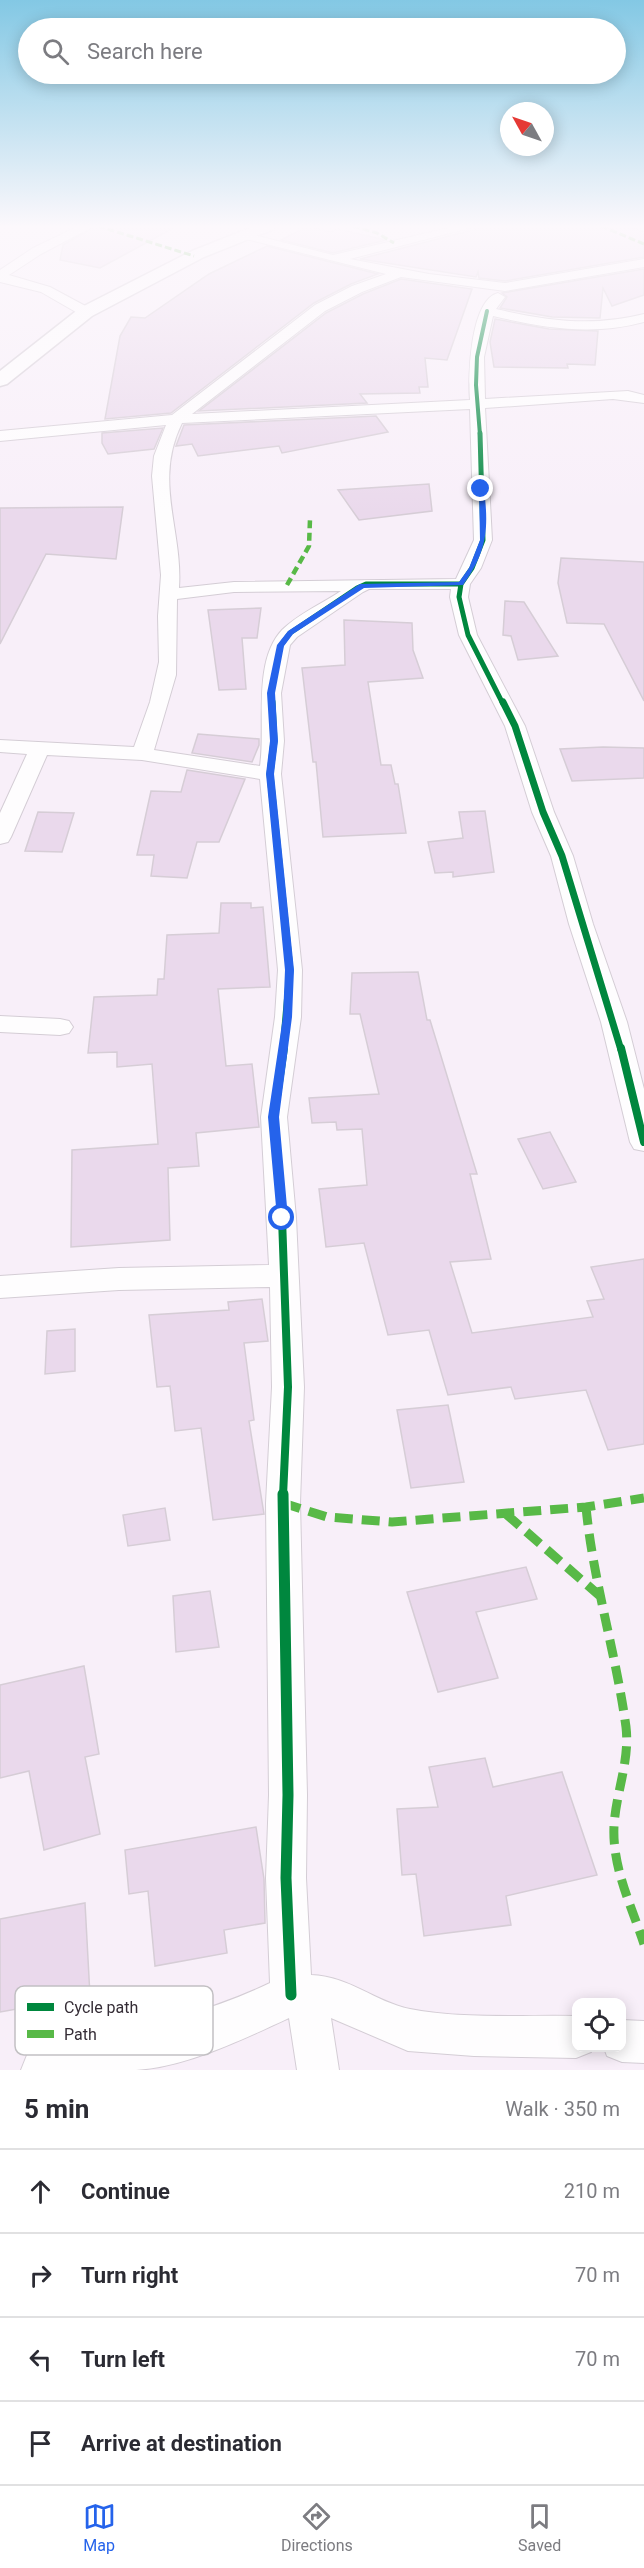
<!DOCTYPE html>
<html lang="en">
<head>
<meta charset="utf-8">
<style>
  :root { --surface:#fff; --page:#f2f2f3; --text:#2b2b33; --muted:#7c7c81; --line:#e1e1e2; --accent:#2563eb }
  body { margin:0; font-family:Roboto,sans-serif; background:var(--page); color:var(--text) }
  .controls { position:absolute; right:18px; bottom:18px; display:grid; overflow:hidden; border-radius:12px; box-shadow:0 3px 15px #0003 }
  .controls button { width:54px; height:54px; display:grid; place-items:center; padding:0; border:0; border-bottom:2px solid var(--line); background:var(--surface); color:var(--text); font:30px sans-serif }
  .compass { position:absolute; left:500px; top:102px; width:54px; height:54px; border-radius:50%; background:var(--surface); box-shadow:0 3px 15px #0003; rotate:310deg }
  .stop { position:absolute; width:18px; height:18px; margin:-14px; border:4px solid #2563eb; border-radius:50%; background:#fff }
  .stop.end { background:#2563eb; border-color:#fff; box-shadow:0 2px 6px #0008 }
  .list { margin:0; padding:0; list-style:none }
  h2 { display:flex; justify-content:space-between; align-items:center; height:78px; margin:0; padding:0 24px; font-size:26px }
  h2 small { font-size:20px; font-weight:400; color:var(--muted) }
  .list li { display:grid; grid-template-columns:39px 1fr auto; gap:18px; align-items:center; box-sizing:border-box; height:84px; padding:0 24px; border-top:2px solid var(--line) }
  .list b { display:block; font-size:22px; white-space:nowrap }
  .list em { font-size:20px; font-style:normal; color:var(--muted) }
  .icon { flex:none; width:33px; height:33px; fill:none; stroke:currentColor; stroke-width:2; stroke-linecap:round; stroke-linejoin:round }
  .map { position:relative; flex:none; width:644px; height:2070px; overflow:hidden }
  .search { position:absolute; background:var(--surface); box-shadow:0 3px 15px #0003; left:18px; right:18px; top:18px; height:66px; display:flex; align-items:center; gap:15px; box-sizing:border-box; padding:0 21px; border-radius:33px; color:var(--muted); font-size:22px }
  .sheet { height:414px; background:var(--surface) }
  nav { display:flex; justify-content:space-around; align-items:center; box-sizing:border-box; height:84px; border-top:2px solid var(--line); background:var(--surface); font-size:16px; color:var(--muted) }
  nav a { display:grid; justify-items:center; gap:3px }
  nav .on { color:var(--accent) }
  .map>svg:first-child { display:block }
  .building { fill:#ead9ec; stroke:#d6cdd6; stroke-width:1.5 }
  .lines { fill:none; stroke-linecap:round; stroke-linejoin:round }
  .minor-casing { stroke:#d4cdd5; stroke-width:2 }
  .secondary-casing { stroke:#d4cdd5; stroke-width:3 }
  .minor { fill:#fefdfe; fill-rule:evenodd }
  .secondary { fill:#fefdfe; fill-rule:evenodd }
  .quiet-far2 { stroke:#58b947; stroke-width:3; stroke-dasharray:7 3; stroke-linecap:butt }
  .quiet-far1 { stroke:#58b947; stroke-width:4.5; stroke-dasharray:8 4.5; stroke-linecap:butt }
  .quiet { stroke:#58b947; stroke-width:9; stroke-dasharray:18 9; stroke-linecap:butt }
  .cycleway-far4-casing { stroke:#fff; stroke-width:6 }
  .cycleway-far3-casing { stroke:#fff; stroke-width:8 }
  .cycleway-far2-casing { stroke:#fff; stroke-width:10 }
  .cycleway-far1-casing { stroke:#fff; stroke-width:12 }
  .cycleway-casing { stroke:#fff; stroke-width:15 }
  .cycleway-far4 { stroke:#00873e; stroke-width:4 }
  .cycleway-far3 { stroke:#00873e; stroke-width:5 }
  .cycleway-far2 { stroke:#00873e; stroke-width:7 }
  .cycleway-far1 { stroke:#00873e; stroke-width:8 }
  .cycleway { stroke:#00873e; stroke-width:11 }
  .route { fill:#2563eb }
  .key { fill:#fff; stroke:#c2c0c3; stroke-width:1.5 }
  .key-label { font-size:16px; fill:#352d36 }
</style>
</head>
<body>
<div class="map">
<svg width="644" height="2070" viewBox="0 0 644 2070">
  <rect width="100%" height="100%" fill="#f8eff9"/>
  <path class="building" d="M96,226h81l-77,42 -40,-8 3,-15z
    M308,226l22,6 8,-3 48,11 -53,13 -52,-13z
    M488,226h138l18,6v25l-139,24 -26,-3 -1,-6 -2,5 -116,-18z
    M267,246l111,28 -27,10 -37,19 -143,110 -66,6 15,-83 11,-19 14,1 64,-44z
    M644,269v26l-32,11 -9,-18 -3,30 -48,-1 -52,-9 7,-11 -5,-4z
    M401,279l71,10 -25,71 -22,-2 3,29h-9l1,6 -60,1 7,9 -168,8 127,-98 37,-19z
    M495,319l54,10 49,2 -3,34 -28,-1 1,4 -74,-1 -4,-25z
    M376,416l12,16 -106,21 -3,-7 -81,10 -6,-12 -16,2 8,-21z
    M163,428l-9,21 -46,5 -6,-11v-10z
    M429,484l3,27 -73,9 -21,-30z
    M123,507l-7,52 -70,-5 -46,90v-136z
    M561,558l83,4v139l-40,-77 -37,-1 -9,-40z
    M505,601l19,1 34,54 -40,4 -7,-24 -8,-1z
    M261,608l-4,30h-15l4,51 -27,1 -11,-80z
    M344,620l68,3 1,27 10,28 -55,4 13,83h10l4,19h3l8,49 -83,4 -7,-75h-3l-11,-94 43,-3z
    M198,734l61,5v6l-7,17 -60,-9z
    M603,747l41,1v30l-72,3 -12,-32z
    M187,770l58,9 -26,63h-22l-10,36 -36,-2 3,-21h-17l14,-64 30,1z
    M485,811l9,61 -41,5v-5l-18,1 -7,-31 35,-4 -4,-26z
    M38,812l36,1 -12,39 -37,-1z
    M221,903h30v5l12,-1 7,80 -52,2 8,77 26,-2 7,63 -63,6 3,33 -31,2 2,72 -99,7 1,-97 86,-6 -6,-80 -35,3v-15l-29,1 6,-56 63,-2 1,-16h6l3,-44 52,-2z
    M418,972l9,48h3l47,154h-7l21,85 -41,3 22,71 121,-16 -6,-16 17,-2 -13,-32 53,-8v185l-36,6 -22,-60 -71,9 -4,-12 -63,8 -19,-65 -41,5 -24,-92 -38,4 -7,-58 48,-4 -5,-56 -25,1 -1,-8 -24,1 -3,-25 70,-4 -19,-80h-10l2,-41z
    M550,1132l26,50 -33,7 -25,-50z
    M262,1299l6,42 -24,2 10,77 -5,1 15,93 -51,6 -12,-92 -26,3 -5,-45 -13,1 -8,-72 80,-5 -1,-8z
    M75,1329v42l-30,3 2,-43z
    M448,1405l16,77 -53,6 -14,-78z
    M165,1508l5,32 -42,6 -5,-31z
    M526,1567l11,32 -61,13 22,66 -60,14 -31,-100z
    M210,1591l9,56 -43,5 -3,-56z
    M84,1666l15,88 -14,3 15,77 -56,16 -15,-79 -29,7v-93z
    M485,1758l8,29 69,-15 35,103 -91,21 5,29 -87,11 -8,-62 -14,1 -5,-66 41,-2 -9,-40z
    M256,1827l8,52 1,44 -41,7 3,23 -72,13 -7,-75 -19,3 -4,-44z
    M85,1903l5,93 -90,16v-93z"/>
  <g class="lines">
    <g class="minor-casing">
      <path id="minor" d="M79,226h15l-53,28 -32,21 41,12 41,22v6h-10l-40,-23 -41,-10v-12l33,-22z
        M457,226h20l-127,33 79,15 76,9 139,-24v8l-139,24 -104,-14 -39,15 -37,19 -133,103 278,-14c-2,-23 0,-100 28,-107l7,4 -9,12c51,12 97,18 148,5v8c-52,14 -100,6 -151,-6l-9,41 1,42 143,-8 16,4v8l-31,-4 -128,9 7,132 -11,28 -11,16 -2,13 9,38 48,91 29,86 19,44 20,68 34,98 17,67v62l-10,-2 -4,-7 -29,-120 -32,-98 -18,-68 -19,-44 -27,-86 -46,-91 -9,-38 1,-8h-82l-6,3 -66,45 -7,8 -9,48 3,48 -3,33 21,196 -1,47 -14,100 9,101 8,169 -4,116 7,292 -1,83 5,97c38,1 64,27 99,34 48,10 116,6 166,7v32h17l-2,4 -15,6 -102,-2 -66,-5 -77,-33 8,52h-42l-8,-52c-45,21 -103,49 -153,52 -38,0 -77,0 -115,0l6,-15 15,-6c78,-17 155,-31 228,-66l-4,-105 3,-83 -3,-292 6,-116 -2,-100 -151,3 -119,8v-22l119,-8 150,-3 -8,-148 14,-100 3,-47 -18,-191 -118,-19 -95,-5 -36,82 -3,5 -8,2v-31l27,-59 -27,-2v-12l134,7 16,-45 9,-40 -1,-46 3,-41 -9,-99 2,-20 12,-31 -166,16v-10l172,-16 143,-110 37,-19 34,-12 -144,-36v-6l91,23zM470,409l4,131 -18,39 -222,3 -55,6c4,-59 -26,-106 3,-165zM341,591c-18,12 -43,23 -59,39 -30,32 -16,96 -22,136l-106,-16 22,-75 1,-76 57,-7z
        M0,1016l60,3 9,2 4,6 -4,6 -9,2 -60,-3z
        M622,2020l22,1v42l-22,-1 -15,-6 -3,-8h18z"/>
    </g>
    <g class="secondary-casing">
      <path id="secondary" d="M255,226h21l-2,3 -70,28 -112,59 -85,68 -7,2v-15l80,-63 112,-57z"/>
    </g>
    <use href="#minor" class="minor"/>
    <use href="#secondary" class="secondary"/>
    <path class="quiet-far2" d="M98,226l96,30
      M353,226l24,7 17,10
      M601,226l43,18"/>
    <path class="quiet-far1" d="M287,585l22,-39 1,-27"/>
    <path class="quiet" d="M283,1503l44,14 65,5 194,-15 58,-9
      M586,1507c7,74 30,146 40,220 4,34 -10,65 -12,99 -2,41 17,79 30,118
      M506,1514l94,82"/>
    <g class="cycleway-far4-casing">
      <path id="cycleway-far4" d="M480,435l-4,-50 1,-28 10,-46"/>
    </g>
    <g class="cycleway-far3-casing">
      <path id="cycleway-far3" d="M480,433l3,107 -11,28 -11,16 -2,13 9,38 35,69
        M272,704l-1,-11 10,-48 9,-12 67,-45 9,-4h95"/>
    </g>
    <g class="cycleway-far2-casing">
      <path id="cycleway-far2" d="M272,702l2,39 -4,33 20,196 -7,80
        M503,702l12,24 28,86 19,44 59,194"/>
    </g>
    <g class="cycleway-far1-casing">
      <path id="cycleway-far1" d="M621,1048l23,94
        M283,1496l5,-109 -6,-169 -8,-101 10,-69"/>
    </g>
    <g class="cycleway-casing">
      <path id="cycleway" d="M283,1494l5,301 -2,83 5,117"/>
    </g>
    <use href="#cycleway-far4" class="cycleway-far4"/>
    <use href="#cycleway-far3" class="cycleway-far3"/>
    <use href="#cycleway-far2" class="cycleway-far2"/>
    <use href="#cycleway-far1" class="cycleway-far1"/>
    <use href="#cycleway" class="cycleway"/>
  </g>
  <linearGradient id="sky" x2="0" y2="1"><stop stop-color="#83c8e4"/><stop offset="0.44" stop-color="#fcf8fc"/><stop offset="1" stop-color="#fcf8fc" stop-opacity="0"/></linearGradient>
  <rect width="644" height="515" fill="url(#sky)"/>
  <path class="route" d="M479,488l5,1c5,40 3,63 -21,96l-99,3 -71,46 -9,12 -9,47 3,48 -4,33 20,196 -2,47 -13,100 9,101 -6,4 -5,-4 -9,-101 15,-100 2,-47 -19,-196 4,-33 -3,-48 10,-48 11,-14 72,-47 99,-2 10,-14 11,-28z"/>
  <rect x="15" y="1986" width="198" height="69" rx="9" class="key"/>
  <rect x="27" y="2003" width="27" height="8" fill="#00873e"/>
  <rect x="27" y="2030" width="27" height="8" fill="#58b947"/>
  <g class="key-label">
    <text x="64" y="2013">Cycle path</text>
    <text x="64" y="2040">Path</text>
  </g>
</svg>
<div class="controls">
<button><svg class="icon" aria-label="locate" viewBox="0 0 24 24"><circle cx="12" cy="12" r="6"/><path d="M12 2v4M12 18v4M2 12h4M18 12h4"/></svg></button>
</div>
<svg class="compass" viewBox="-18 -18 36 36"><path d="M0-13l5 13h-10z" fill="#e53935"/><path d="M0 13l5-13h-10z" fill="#7c7c81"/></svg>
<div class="stop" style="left:282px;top:1218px"></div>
<div class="stop end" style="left:481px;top:489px"></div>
<div class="search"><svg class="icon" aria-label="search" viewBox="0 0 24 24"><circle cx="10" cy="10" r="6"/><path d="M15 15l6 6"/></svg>Search here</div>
</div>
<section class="sheet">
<h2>5 min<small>Walk · 350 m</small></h2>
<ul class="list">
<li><svg class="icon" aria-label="ahead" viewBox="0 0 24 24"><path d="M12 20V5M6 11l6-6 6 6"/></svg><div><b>Continue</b></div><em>210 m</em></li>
<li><svg class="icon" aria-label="right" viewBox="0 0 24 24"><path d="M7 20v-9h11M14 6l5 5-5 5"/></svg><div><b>Turn right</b></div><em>70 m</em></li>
<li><svg class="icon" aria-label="left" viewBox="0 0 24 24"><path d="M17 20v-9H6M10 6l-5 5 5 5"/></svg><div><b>Turn left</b></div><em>70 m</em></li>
<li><svg class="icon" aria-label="arrive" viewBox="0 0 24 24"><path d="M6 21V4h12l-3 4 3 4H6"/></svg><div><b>Arrive at destination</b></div></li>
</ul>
</section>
<nav>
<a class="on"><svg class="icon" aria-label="map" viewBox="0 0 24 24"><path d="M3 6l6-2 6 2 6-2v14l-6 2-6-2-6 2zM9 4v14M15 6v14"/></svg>Map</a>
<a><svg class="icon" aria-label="directions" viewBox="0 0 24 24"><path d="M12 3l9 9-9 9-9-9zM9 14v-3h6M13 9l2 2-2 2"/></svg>Directions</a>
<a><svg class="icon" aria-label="saved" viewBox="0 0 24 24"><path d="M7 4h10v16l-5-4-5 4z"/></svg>Saved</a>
</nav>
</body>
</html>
